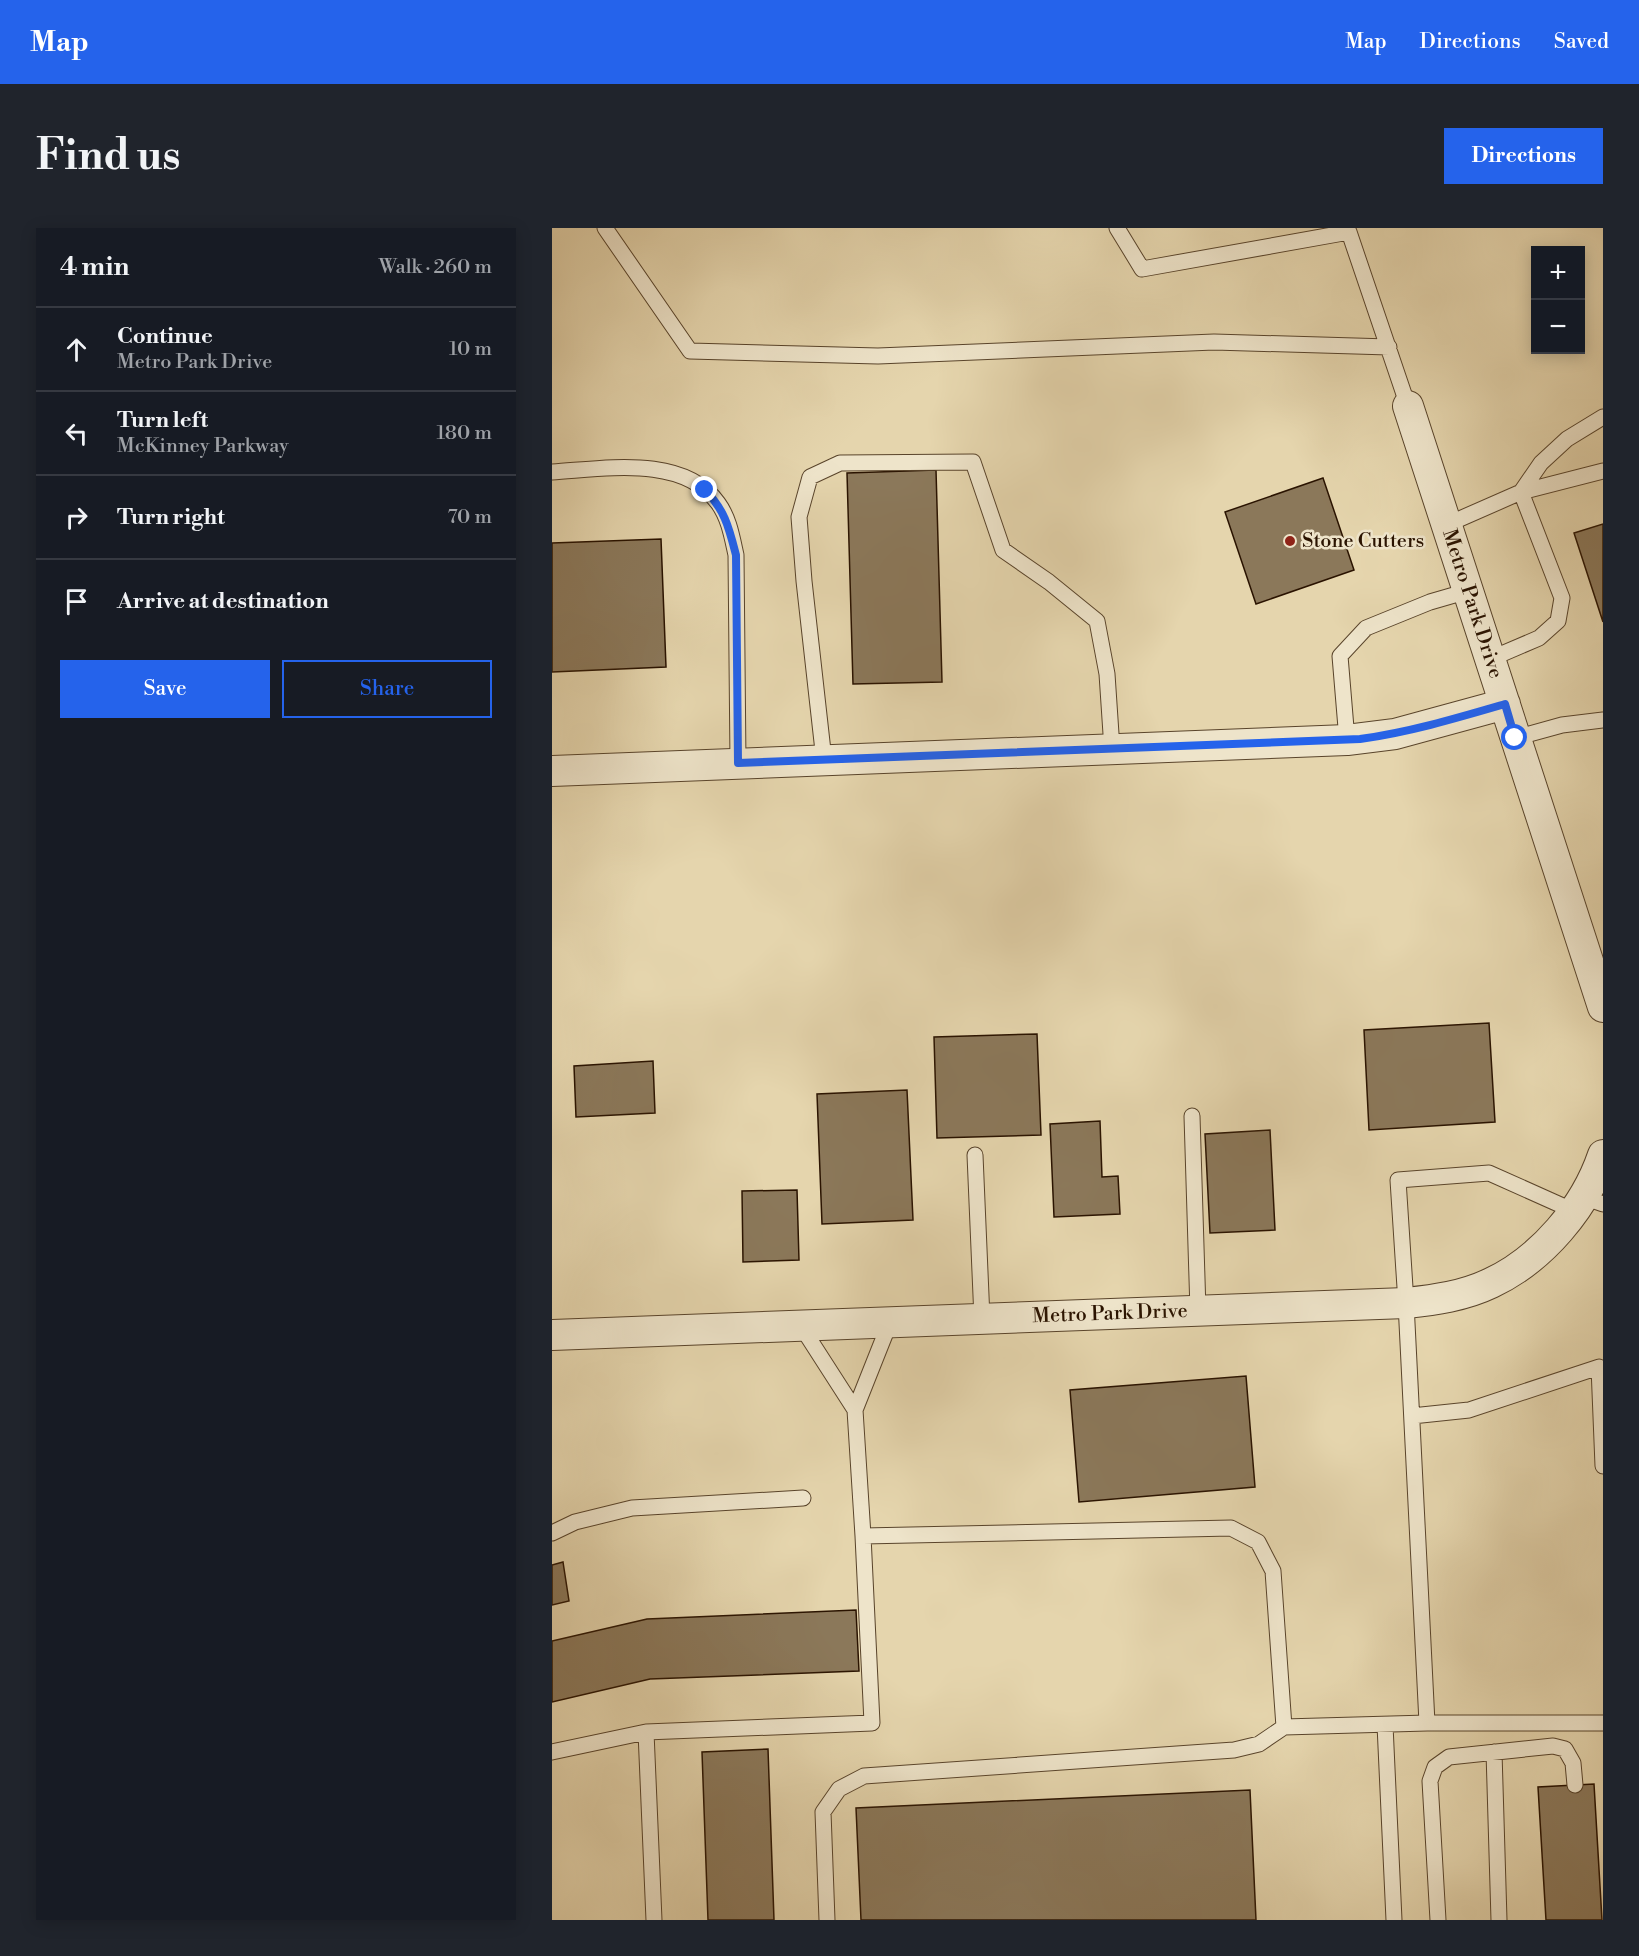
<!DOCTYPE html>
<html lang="en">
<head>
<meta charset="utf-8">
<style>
  :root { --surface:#171b24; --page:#20242c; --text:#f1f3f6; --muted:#9ea1a6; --line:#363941; --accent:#2563eb }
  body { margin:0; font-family:"Libre Bodoni",serif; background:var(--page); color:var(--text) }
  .controls { position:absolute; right:18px; top:18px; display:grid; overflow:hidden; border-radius:0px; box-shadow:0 3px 15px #0003 }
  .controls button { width:54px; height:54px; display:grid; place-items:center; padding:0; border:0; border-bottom:2px solid var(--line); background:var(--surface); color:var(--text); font:30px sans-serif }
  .stop { position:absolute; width:18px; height:18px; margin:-14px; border:4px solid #2563eb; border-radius:50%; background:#fff }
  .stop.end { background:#2563eb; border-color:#fff; box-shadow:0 2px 6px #0008 }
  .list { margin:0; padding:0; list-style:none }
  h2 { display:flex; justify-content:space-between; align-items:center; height:78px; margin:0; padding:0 24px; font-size:26px }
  h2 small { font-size:20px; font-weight:400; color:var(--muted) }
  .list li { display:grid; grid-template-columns:39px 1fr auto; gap:18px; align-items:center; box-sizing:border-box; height:84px; padding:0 24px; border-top:2px solid var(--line) }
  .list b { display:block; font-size:22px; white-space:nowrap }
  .list p { margin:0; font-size:20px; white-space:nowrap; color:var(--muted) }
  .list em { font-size:20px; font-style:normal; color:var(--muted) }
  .actions { display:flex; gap:12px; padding:18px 24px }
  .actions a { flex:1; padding:14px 0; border:2px solid var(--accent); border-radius:0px; text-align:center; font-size:21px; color:var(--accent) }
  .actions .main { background:var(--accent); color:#fff }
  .icon { flex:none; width:33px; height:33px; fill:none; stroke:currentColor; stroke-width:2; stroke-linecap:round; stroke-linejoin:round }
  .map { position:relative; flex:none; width:1051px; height:1692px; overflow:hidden; border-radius:0px }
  header { display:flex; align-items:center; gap:36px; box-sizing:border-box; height:84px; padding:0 30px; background:var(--accent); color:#fff }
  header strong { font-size:28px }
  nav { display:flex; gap:33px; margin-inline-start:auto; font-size:21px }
  .intro { display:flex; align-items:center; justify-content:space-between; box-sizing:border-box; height:144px; padding:0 36px }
  h1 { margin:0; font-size:42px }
  .button { padding:15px 27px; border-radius:0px; background:var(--accent); color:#fff; font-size:21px; font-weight:700 }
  main { display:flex; gap:36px; padding:0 36px }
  aside { flex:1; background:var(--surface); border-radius:0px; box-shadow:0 3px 15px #0003 }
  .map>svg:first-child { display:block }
  .building { fill:#8b785a; stroke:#2a1300; stroke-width:1.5 }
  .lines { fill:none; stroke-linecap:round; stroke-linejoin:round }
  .lane-casing { stroke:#59442b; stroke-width:17 }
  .street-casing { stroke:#59442b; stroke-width:32 }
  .lane { stroke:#eee4ca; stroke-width:15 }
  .street { stroke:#eee4ca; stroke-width:30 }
  .route { stroke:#2563eb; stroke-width:8 }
  .poi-dot { fill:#8f2418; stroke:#eee4ca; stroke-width:2 }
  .labels { text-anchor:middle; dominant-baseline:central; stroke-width:5; stroke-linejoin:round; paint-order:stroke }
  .poi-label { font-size:20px; fill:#2a1300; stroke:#eee4ca; text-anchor:start }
  .street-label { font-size:20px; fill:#2a1300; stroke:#eee4ca }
</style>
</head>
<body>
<header>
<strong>Map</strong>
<nav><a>Map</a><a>Directions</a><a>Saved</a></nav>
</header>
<div class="intro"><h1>Find us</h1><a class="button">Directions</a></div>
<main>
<aside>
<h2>4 min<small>Walk · 260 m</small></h2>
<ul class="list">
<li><svg class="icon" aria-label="ahead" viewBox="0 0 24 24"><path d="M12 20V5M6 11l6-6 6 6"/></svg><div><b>Continue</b><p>Metro Park Drive</p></div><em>10 m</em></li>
<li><svg class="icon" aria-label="left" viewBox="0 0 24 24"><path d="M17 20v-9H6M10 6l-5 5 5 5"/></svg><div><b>Turn left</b><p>McKinney Parkway</p></div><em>180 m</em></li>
<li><svg class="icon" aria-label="right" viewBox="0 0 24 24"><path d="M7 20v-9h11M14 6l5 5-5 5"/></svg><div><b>Turn right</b></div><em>70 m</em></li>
<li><svg class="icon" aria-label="arrive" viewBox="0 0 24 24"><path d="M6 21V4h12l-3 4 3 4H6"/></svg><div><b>Arrive at destination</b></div></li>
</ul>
<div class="actions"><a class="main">Save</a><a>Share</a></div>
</aside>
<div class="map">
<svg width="1051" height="1692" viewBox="0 0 1051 1692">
  <rect width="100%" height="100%" fill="#e5d5ad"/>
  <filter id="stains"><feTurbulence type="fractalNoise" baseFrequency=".00333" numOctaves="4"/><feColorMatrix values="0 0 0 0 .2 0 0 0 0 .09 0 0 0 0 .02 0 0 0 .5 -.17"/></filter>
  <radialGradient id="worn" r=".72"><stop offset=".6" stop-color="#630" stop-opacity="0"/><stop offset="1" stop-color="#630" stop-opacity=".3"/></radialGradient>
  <path class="building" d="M384,242l6,212 -89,2 -6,-211z
    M771,250l31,92 -98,34 -31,-92z
    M1051,296v98l-29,-89z
    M109,311l5,128 -114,5v-129z
    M937,795l6,99 -126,8 -5,-100z
    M485,806l4,101 -104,3 -3,-101z
    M101,833l2,52 -79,4 -2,-51z
    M355,862l6,130 -91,4 -5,-130z
    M548,893l2,56 16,-1 2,38 -66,3 -4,-93z
    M718,902l5,100 -65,3 -5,-99z
    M245,962l2,70 -56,2 -1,-71z
    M694,1148l9,111 -176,15 -9,-112z
    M11,1334l6,39 -17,4v-40z
    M304,1382l3,61 -209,8 -98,23v-61l95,-22z
    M216,1521l6,171h-66l-6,-168z
    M1042,1556l8,136h-56l-8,-133z
    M698,1562l6,130h-395l-5,-112z"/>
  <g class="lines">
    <g class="lane-casing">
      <path id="lane" d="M53,0l85,123 188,5 336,-14 175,5
        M565,0l25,41 207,-37 59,174
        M0,244c51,-3 131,-18 166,31 11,15 14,34 18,52l2,208
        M969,264l20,-29 26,-24 36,-22
        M894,297l75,-33 82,-21
        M938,431l49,-21 19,-17 4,-23 -41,-106
        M963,510l47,-13 41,-5
        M795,512l-7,-84 26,-28 64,-26 38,-11
        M272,532l-20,-179 -5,-64 11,-40 30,-14 133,-1 30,88 46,32 48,39 10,53 5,75
        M640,888l6,195
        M423,927l7,164
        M1031,969l20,7
        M249,1098l54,84
        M860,1188l57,-6 130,-43 4,99
        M0,1305l23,-11 57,-14 171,-10
        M875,1495h176
        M833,1497l9,195
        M732,1499l143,-4 -21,-420 -8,-123 91,-7 85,38
        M94,1504l8,188
        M0,1524l94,-20 226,-9 -9,-187 -8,-126 35,-88
        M942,1524l5,168
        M275,1692l-4,-108 16,-23 25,-13 370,-26 25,-6 25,-17 -11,-156 -15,-29 -27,-14 -368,8
        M886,1692l-8,-139 5,-14 14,-10 104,-11 12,3 8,14 2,22"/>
    </g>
    <g class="street-casing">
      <path id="street" d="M856,178l195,601
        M0,543l795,-31 48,-6 110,-30
        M0,1107l854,-32c29,-3 58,-7 85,-20 51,-24 94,-75 112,-128"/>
    </g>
    <use href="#lane" class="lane"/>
    <use href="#street" class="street"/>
  </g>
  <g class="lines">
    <path class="route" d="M153,262c20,20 24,38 31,65l2,208 622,-24c50,-7 97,-21 145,-35l10,34"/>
  </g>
  <circle class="poi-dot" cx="738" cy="313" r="6"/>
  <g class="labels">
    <g class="poi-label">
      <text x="750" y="313">Stone Cutters</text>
    </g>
    <g class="street-label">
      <text transform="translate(920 376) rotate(72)">Metro Park Drive</text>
      <text transform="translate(558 1086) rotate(-2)">Metro Park Drive</text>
    </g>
  </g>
  <rect width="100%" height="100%" filter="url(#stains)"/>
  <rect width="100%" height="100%" fill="url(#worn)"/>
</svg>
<div class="controls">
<button>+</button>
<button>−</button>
</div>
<div class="stop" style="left:963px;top:510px"></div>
<div class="stop end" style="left:153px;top:262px"></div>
</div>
</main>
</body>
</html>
